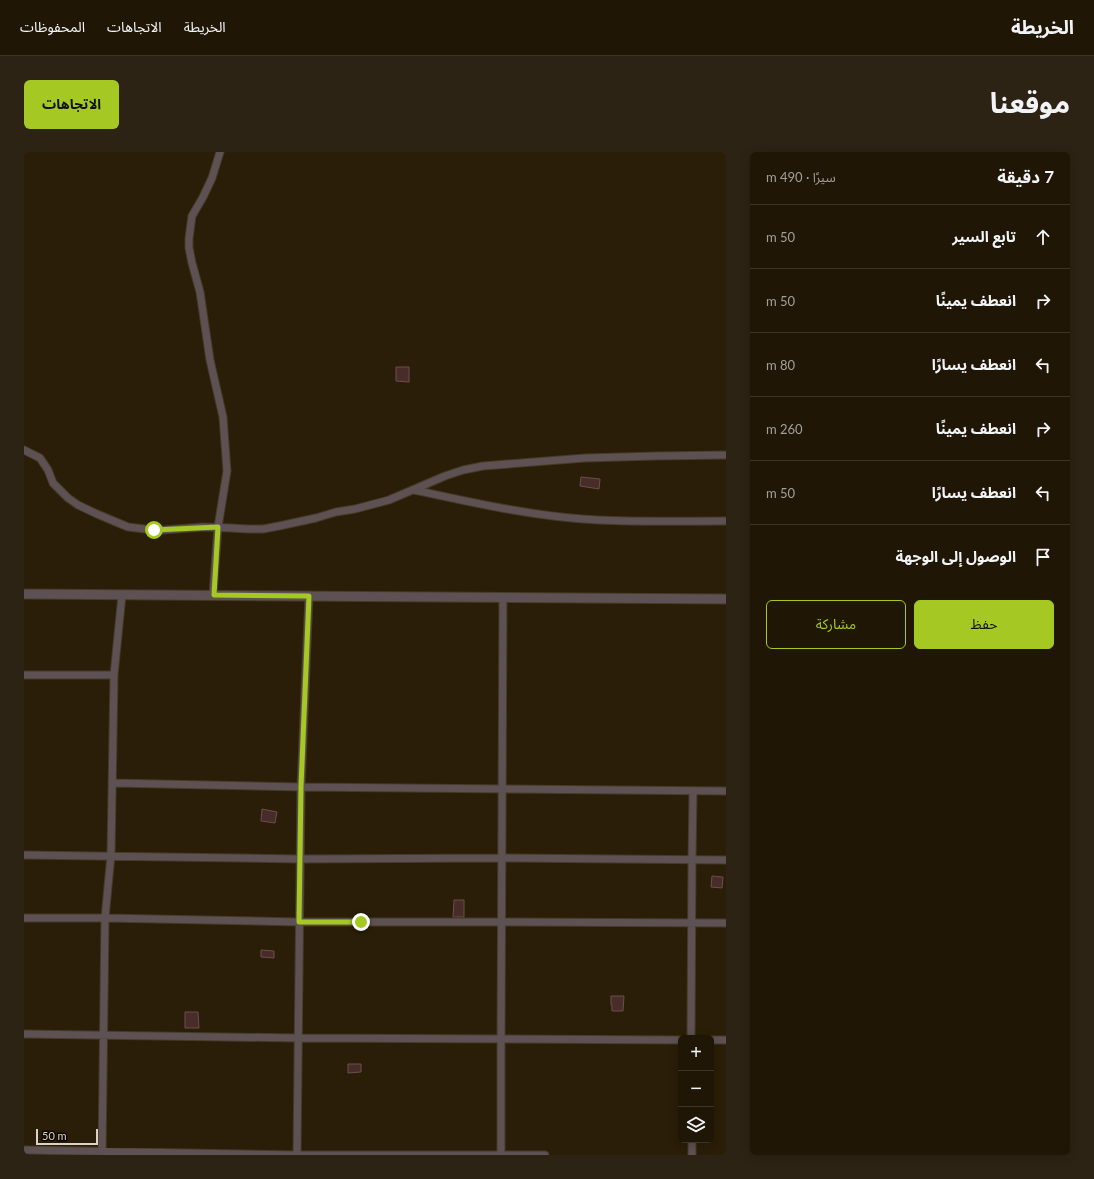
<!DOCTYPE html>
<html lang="ar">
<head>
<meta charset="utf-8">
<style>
  :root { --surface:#201606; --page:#2d2314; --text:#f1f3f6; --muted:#a29f9b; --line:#3d3528; --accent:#a5c823 }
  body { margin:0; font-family:Lato,"Noto Sans Arabic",sans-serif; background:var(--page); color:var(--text); direction:rtl }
  .controls { position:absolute; right:12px; bottom:12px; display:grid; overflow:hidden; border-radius:6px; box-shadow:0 2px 10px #0003 }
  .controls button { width:36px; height:36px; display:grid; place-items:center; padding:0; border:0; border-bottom:1px solid var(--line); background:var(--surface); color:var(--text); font:20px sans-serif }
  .scale { position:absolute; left:12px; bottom:10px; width:62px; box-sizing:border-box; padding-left:4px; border:2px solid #dcd3c6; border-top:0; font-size:11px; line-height:14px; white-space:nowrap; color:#dcd3c6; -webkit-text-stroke:3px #0e0903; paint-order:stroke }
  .stop { position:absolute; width:12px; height:12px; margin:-9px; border:3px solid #a5c823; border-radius:50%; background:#fff }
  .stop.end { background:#a5c823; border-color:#fff; box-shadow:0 1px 4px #0008 }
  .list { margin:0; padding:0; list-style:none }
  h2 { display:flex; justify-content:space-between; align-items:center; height:52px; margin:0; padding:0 16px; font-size:17px }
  h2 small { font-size:13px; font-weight:400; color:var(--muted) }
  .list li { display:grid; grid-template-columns:26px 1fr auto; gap:12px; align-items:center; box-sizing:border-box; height:64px; padding:0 16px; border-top:1px solid var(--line) }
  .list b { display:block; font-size:15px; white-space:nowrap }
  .list em { font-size:13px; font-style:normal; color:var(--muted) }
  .actions { display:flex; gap:8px; padding:12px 16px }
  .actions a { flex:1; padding:9px 0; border:1px solid var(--accent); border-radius:6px; text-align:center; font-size:14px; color:var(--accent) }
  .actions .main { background:var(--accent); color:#111 }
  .icon { flex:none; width:22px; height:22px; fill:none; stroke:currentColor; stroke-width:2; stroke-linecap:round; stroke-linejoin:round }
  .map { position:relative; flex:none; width:702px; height:1003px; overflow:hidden; direction:ltr; border-radius:6px }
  header { display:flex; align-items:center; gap:24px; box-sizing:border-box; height:56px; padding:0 20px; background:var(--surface); border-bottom:1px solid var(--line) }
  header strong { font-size:19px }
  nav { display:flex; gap:22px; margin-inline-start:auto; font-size:14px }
  .intro { display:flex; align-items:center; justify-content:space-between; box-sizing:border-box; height:96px; padding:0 24px }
  h1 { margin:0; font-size:28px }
  .button { padding:10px 18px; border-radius:6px; background:var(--accent); color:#111; font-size:14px; font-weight:700 }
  main { display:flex; gap:24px; padding:0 24px }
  aside { flex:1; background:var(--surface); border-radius:6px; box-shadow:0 2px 10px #0003 }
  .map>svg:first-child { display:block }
  .building { fill:#472c2a; stroke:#6c4e4c }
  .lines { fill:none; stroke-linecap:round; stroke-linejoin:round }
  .minor-casing { stroke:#463b26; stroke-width:9 }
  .tertiary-casing { stroke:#463b26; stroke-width:11 }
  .minor { stroke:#5e5153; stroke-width:7 }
  .tertiary { stroke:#5e5153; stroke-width:9 }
  .route { stroke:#a5c823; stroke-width:5 }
</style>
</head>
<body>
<header>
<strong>الخريطة</strong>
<nav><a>الخريطة</a><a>الاتجاهات</a><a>المحفوظات</a></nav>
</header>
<div class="intro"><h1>موقعنا</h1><a class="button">الاتجاهات</a></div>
<main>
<aside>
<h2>7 دقيقة<small>سيرًا · 490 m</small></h2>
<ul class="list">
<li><svg class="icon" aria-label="ahead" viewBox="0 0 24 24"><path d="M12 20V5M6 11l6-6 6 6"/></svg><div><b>تابع السير</b></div><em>50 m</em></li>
<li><svg class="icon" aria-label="right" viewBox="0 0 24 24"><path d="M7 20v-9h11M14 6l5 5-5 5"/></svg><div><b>انعطف يمينًا</b></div><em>50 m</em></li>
<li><svg class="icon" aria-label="left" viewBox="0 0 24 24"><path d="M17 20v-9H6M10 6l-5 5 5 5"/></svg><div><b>انعطف يسارًا</b></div><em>80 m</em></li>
<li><svg class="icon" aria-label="right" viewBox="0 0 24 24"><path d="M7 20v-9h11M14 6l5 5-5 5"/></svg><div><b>انعطف يمينًا</b></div><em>260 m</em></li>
<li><svg class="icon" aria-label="left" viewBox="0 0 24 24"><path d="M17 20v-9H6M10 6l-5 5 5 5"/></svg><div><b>انعطف يسارًا</b></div><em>50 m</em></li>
<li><svg class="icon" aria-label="arrive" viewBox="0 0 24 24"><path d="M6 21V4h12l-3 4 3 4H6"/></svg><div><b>الوصول إلى الوجهة</b></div></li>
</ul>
<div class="actions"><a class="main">حفظ</a><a>مشاركة</a></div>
</aside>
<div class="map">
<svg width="702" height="1003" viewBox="0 0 702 1003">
  <rect width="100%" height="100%" fill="#2a1e08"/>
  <path class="building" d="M372,215h13v15l-13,-1z
    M557,325l19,2 -1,10 -19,-3z
    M238,657l15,3 -2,11 -14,-2z
    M688,724l11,1 -1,11 -11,-1z
    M430,748h10v17h-11z
    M237,798l13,1v7l-13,-1z
    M587,844h13l-1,15h-11v-6h-1z
    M161,860h13l1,16h-14z
    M324,912h13v8l-13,1z"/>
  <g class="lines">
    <g class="minor-casing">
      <path id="minor" d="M0,298l16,8 8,12 5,13 15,15 10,7 19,9 31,13 17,2 18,1 40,-3 28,1 17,1h15l16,-3 37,-8 20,-6 19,-3 34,-9 56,-24 18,-6 20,-4 102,-8 71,-2 70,-1
        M390,338c60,13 122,27 184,30 42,2 85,1 128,1
        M189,443l5,-68 9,-56 -4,-54 -13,-57 -10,-68 -8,-29 -3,-15v-10l3,-22 11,-19 9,-19 8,-26
        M0,523h90
        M89,631l188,4 425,4
        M0,703l276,4 201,-1 225,2
        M0,766h81l194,4h203l224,1
        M0,882l274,4 383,2
        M667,886l1,-178 1,-69
        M687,888h15
        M668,988v15
        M0,998l273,5h248
        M78,1003l3,-237 6,-63 3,-180 8,-80
        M273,1003l4,-368 8,-191
        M477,1003v-117l2,-440"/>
    </g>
    <g class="tertiary-casing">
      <path id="tertiary" d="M0,442l702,5"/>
    </g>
    <use href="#minor" class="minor"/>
    <use href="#tertiary" class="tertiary"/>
  </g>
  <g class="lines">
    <path class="route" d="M130,378l64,-3 -4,68 95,1 -8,191 -2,135h62"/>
  </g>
</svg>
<div class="controls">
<button>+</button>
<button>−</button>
<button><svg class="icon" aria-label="layers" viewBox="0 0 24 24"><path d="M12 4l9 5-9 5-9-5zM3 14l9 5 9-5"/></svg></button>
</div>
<div class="scale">50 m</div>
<div class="stop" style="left:130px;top:378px"></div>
<div class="stop end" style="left:337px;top:770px"></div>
</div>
</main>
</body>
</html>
